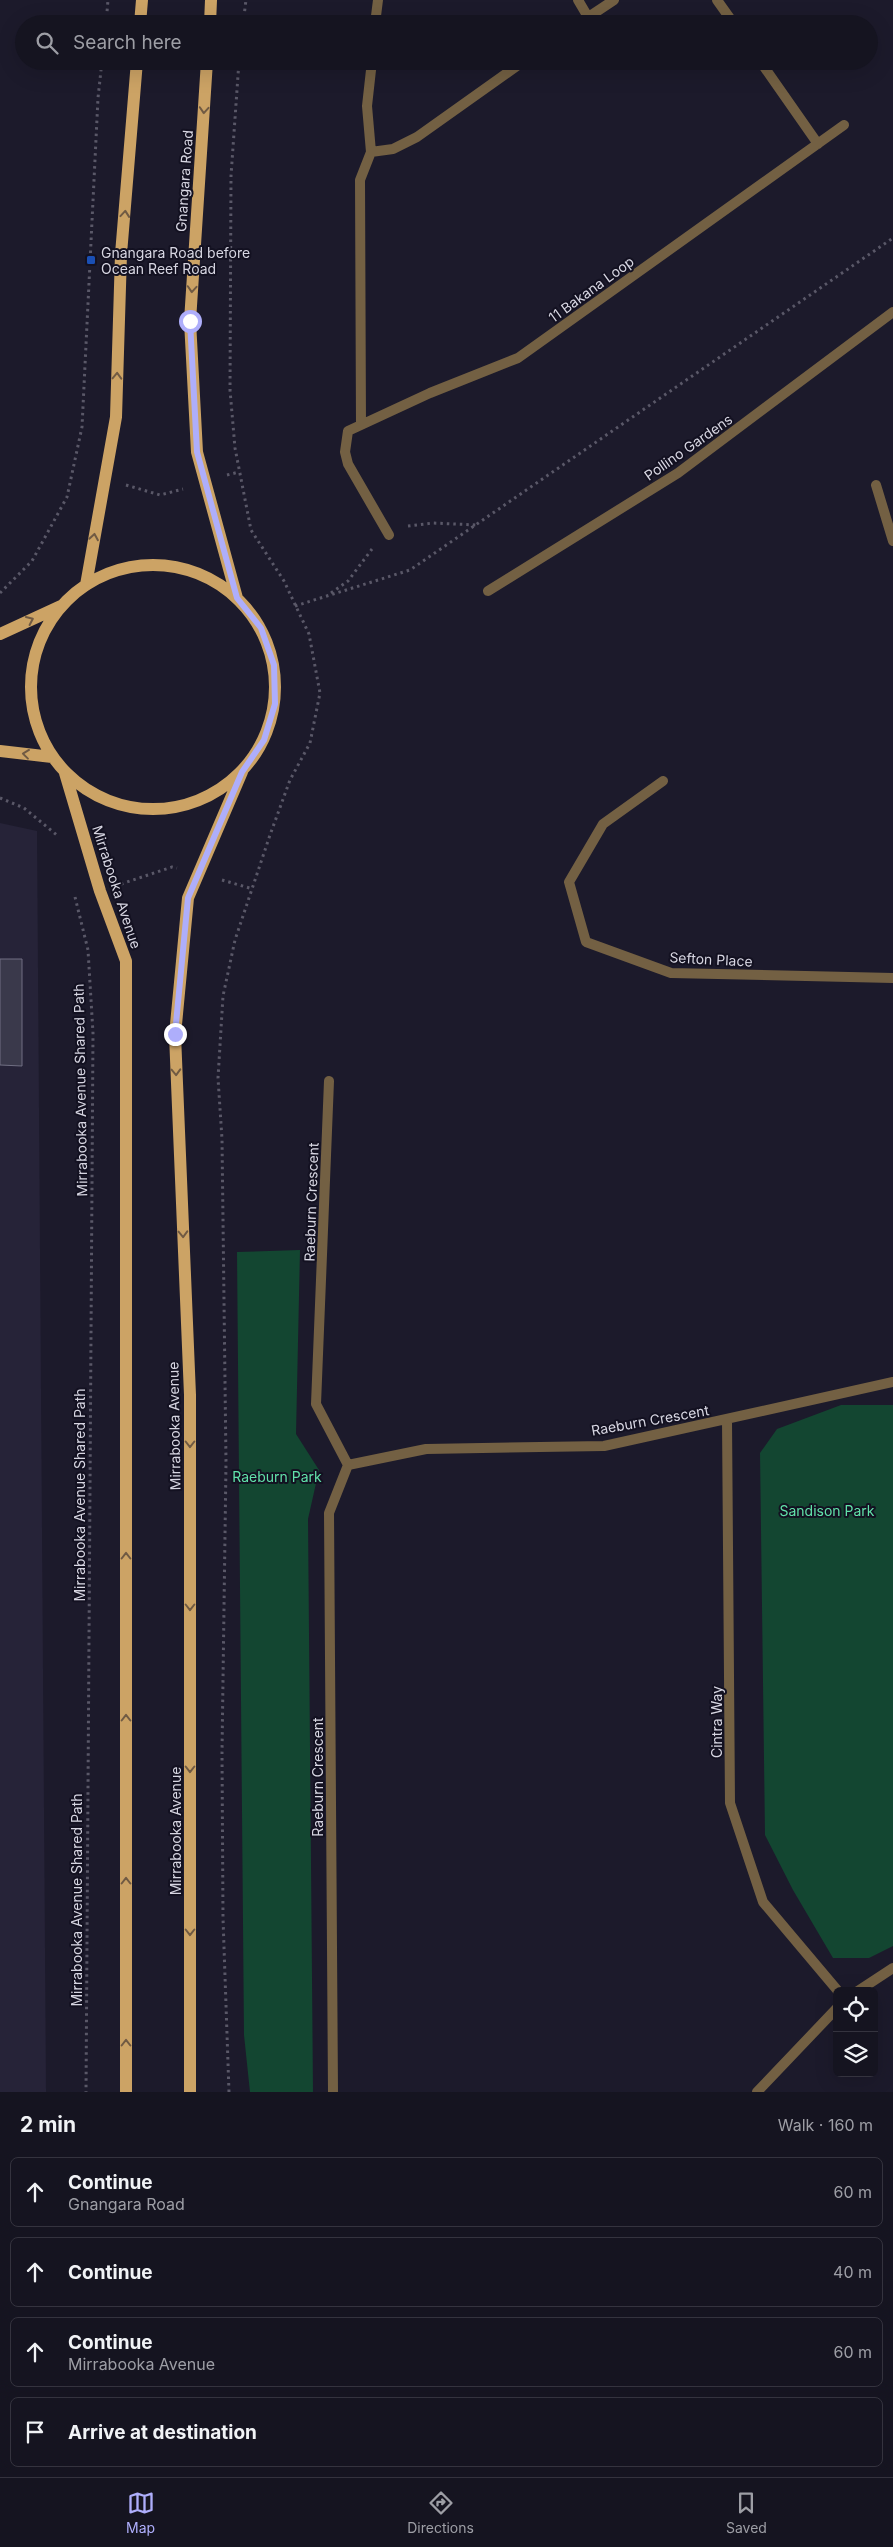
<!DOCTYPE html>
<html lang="en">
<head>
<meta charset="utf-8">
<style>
  :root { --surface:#151420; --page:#22212d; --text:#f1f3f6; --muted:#9d9ea5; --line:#34333e; --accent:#aeaefb }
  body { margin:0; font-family:Inter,sans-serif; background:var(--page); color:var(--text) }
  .controls { position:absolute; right:15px; bottom:15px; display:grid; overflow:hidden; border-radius:8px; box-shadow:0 5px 20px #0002 }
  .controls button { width:45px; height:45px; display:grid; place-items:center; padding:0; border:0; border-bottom:1px solid var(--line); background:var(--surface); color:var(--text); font:25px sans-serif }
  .stop { position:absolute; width:15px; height:15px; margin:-11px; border:4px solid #aeaefb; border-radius:50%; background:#fff }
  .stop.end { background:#aeaefb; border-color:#fff; box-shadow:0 1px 5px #0008 }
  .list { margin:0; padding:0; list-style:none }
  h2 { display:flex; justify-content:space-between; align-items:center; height:65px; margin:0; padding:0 20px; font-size:21px }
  h2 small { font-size:16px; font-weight:400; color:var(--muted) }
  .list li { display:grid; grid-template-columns:32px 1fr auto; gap:15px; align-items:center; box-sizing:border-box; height:70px; margin:0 10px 10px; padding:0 10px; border:1px solid var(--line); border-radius:8px }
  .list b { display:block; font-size:19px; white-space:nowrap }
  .list p { margin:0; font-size:16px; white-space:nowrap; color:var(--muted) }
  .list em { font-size:16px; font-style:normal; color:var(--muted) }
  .icon { flex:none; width:28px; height:28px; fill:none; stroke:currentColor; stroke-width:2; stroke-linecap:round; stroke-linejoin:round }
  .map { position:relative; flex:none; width:893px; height:2092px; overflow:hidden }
  .search { position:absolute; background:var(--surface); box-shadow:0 5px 20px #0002; left:15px; right:15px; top:15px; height:55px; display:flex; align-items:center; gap:12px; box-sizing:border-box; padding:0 18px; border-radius:28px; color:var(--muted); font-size:19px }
  .sheet { height:385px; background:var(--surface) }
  nav { display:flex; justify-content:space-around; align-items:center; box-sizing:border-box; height:70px; border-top:1px solid var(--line); background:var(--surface); font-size:14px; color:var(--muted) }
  nav a { display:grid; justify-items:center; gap:2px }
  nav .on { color:var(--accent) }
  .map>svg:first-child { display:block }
  .built { fill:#262338 }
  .green { fill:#134631 }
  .building { fill:#3a394b; stroke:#706f83 }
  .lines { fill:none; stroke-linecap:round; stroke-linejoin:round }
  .path { stroke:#5a5868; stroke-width:3; stroke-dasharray:2.5 4; stroke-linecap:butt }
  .street { stroke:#736043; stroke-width:10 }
  .primary { stroke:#cca365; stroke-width:12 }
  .oneway { stroke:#705a43 }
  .route { stroke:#aeaefb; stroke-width:6 }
  .transit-dot { fill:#1a4fb4; stroke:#131121; stroke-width:2 }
  .labels { text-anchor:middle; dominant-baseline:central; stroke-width:4; stroke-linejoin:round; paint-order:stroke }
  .street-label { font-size:14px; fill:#d7d6e2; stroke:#131121 }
  .poi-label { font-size:14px; fill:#d7d6e2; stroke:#131121; text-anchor:start }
  .park-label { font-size:14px; fill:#61e1a9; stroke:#131121 }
</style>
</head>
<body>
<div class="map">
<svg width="893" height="2092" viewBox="0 0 893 2092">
  <rect width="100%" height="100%" fill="#1c1a2b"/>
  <path class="built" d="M0,823l37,8 9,1261h-46z"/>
  <path class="green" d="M300,1250l-4,184 23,36 -11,49 5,573h-63l-6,-57 -7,-783z
    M841,1405h52v541l-24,12h-36l-40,-68 -28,-55 -5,-382 17,-24z"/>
  <path class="building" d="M0,959h22v107l-22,-1z"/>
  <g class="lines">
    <path class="path" d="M106,24l2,-24
      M243,24l3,-24
      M227,475l12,-3
      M126,485l34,10 23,-6
      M408,526l25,-3 44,2
      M0,593l32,-32 35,-64 15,-70 16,-329 4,-37
      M331,593l17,-12 24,-32
      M295,606l115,-36 483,-332
      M0,798l24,10 34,28
      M222,880l31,9
      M121,884l51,-17 5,1
      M75,897l13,53 5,83 -7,1059
      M229,2092l-6,-174 -1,-165 4,-290 -4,-324 -4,-61 5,-82 12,-56 35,-105 20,-55 20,-37 10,-50 -11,-59 -25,-53 -33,-51 -16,-82 -5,-58 1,-214 8,-115"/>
    <path class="street" d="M578,0l10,17
      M717,0l17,24
      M375,24l3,-24
      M578,24l36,-24
      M760,61l58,83
      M371,152l22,-3 24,-12 107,-76
      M361,425l-1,-245 11,-28 -4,-46 5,-45
      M876,485l17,56
      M389,535l-41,-71 -3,-12 3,-21 82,-38 88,-35 326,-233
      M488,591l190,-118 215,-161
      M663,781l-60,43 -34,58 17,60 85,31 222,5
      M329,1081l-13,323 32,61
      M727,1420l3,383 33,99 75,89
      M858,1991l35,-23
      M333,2092l-4,-579 19,-48 78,-16 178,-3 289,-64
      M757,2092l80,-84"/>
    <path class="primary" d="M140,24l2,-24
      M210,24l1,-24
      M207,61l-17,260 7,131 40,146
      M31 687a122 122 0 1 1 244 0a122 122 0 1 1-244 0Z
      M86,585l30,-168 5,-163 16,-193
      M0,634l61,-28
      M0,751l52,6
      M65,773l35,118 26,70v1131
      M190,2092v-697l-15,-360 13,-137 54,-126"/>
  </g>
  <defs><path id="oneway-chevron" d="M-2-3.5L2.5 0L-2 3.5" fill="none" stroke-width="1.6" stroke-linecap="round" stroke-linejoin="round" transform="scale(1.25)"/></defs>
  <g class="oneway">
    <use href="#oneway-chevron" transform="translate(204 110) rotate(94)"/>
    <use href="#oneway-chevron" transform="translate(125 214) rotate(-85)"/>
    <use href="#oneway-chevron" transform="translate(192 289) rotate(94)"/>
    <use href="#oneway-chevron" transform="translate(117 376) rotate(-88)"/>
    <use href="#oneway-chevron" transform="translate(94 537) rotate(-81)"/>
    <use href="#oneway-chevron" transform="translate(30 620) rotate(-25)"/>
    <use href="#oneway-chevron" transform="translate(26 754) rotate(-173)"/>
    <use href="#oneway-chevron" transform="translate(176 1072) rotate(88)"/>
    <use href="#oneway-chevron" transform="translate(183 1234) rotate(88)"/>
    <use href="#oneway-chevron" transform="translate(190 1444) rotate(90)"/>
    <use href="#oneway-chevron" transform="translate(126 1556) rotate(-90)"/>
    <use href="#oneway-chevron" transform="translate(190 1607) rotate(90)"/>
    <use href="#oneway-chevron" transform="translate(126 1718) rotate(-90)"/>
    <use href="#oneway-chevron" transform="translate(190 1769) rotate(90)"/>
    <use href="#oneway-chevron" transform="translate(126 1881) rotate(-90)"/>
    <use href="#oneway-chevron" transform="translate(190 1932) rotate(90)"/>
    <use href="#oneway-chevron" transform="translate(126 2043) rotate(-90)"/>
  </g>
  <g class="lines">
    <path class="route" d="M175,1034l13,-136 54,-126 22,-32 11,-36 -1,-39 -13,-37 -24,-30 -40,-146 -7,-131"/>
  </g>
  <rect class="transit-dot" x="86" y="255" width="10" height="10" rx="2.5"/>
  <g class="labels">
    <g class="street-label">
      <text transform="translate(184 181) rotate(-86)">Gnangara Road</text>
      <text transform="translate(591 289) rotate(-36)">11 Bakana Loop</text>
      <text transform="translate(688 447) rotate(-35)">Pollino Gardens</text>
      <text transform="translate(117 887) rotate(72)">Mirrabooka Avenue</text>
      <text transform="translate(711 959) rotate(3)">Sefton Place</text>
      <text transform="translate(80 1090) rotate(-91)">Mirrabooka Avenue Shared Path</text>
      <text transform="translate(311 1202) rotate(-88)">Raeburn Crescent</text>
      <text transform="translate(650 1420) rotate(-10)">Raeburn Crescent</text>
      <text transform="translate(174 1426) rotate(-91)">Mirrabooka Avenue</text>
      <text transform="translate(79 1495) rotate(-90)">Mirrabooka Avenue Shared Path</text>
      <text transform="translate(716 1722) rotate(-90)">Cintra Way</text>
      <text transform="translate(317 1777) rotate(-90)">Raeburn Crescent</text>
      <text transform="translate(175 1831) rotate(-90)">Mirrabooka Avenue</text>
      <text transform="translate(76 1900) rotate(-90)">Mirrabooka Avenue Shared Path</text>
    </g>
    <g class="poi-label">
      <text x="101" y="252">Gnangara Road before<tspan x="101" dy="16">Ocean Reef Road</tspan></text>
    </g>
    <g class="park-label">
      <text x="277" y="1476">Raeburn Park</text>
      <text x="827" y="1510">Sandison Park</text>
    </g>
  </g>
</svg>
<div class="controls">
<button><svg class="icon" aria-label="locate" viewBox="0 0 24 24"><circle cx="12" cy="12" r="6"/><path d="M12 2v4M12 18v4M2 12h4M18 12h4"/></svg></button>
<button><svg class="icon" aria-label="layers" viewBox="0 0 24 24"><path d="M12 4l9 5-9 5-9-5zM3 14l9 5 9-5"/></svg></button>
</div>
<div class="stop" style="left:190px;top:321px"></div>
<div class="stop end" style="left:175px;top:1034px"></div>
<div class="search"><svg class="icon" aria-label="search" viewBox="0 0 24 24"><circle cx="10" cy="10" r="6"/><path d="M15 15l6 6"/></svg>Search here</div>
</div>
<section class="sheet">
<h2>2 min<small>Walk · 160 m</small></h2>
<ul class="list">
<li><svg class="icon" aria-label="ahead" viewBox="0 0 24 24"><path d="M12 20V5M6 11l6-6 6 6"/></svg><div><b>Continue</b><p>Gnangara Road</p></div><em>60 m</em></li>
<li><svg class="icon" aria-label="ahead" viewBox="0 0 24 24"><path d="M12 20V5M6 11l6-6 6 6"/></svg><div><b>Continue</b></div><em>40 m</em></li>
<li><svg class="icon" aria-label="ahead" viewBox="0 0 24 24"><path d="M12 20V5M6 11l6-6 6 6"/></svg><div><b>Continue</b><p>Mirrabooka Avenue</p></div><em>60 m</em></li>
<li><svg class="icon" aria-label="arrive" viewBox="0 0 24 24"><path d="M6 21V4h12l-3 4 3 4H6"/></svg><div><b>Arrive at destination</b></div></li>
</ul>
</section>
<nav>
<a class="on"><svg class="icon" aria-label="map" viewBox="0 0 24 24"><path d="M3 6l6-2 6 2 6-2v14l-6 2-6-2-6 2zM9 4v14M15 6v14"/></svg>Map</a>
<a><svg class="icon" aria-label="directions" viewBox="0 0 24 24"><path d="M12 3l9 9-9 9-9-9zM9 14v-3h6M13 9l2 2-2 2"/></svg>Directions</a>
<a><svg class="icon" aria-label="saved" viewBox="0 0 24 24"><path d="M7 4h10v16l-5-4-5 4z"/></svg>Saved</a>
</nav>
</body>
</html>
